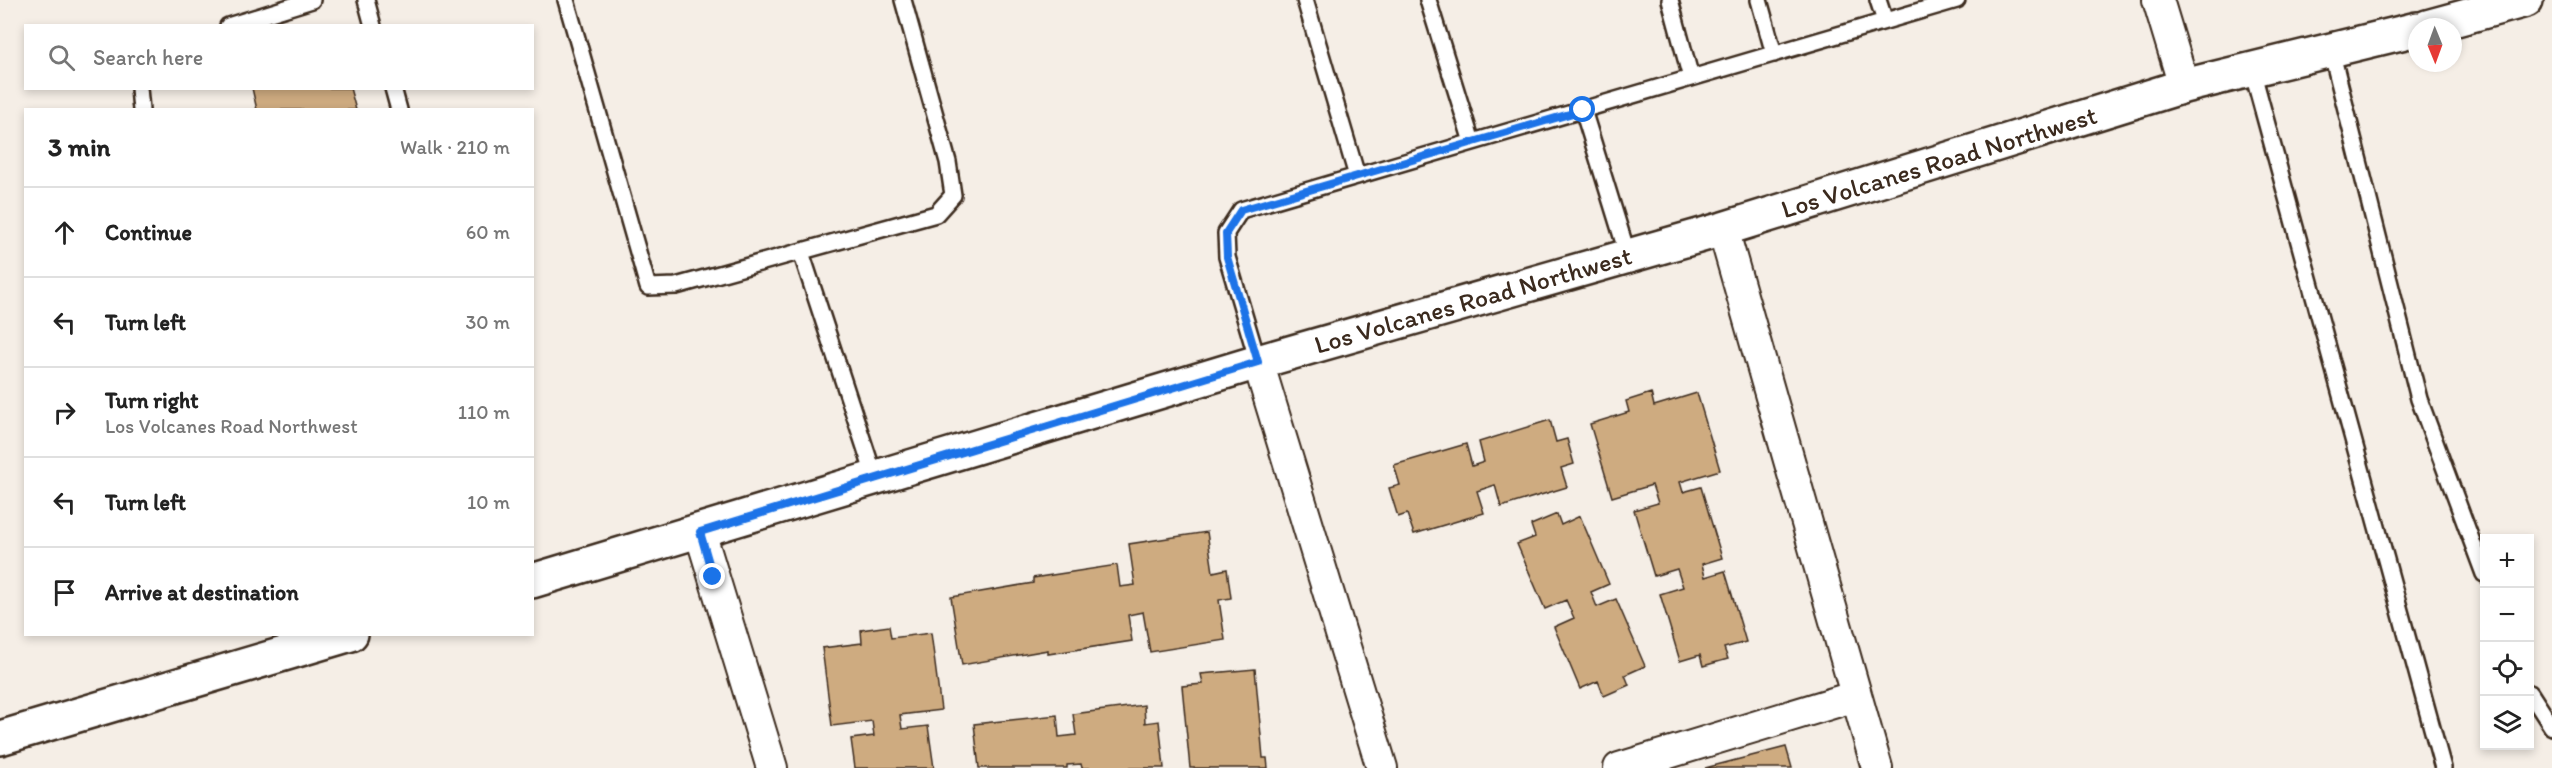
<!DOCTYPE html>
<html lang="en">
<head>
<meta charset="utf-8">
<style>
  :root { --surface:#fff; --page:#f6f6f6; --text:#222; --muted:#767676; --line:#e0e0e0 }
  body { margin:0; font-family:Itim,sans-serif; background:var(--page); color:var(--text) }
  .controls { position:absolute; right:18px; bottom:18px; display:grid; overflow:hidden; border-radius:0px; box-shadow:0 3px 9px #0003 }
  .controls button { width:54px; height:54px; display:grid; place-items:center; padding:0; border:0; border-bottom:2px solid var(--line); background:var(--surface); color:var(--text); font:30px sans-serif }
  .compass { position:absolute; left:2408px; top:18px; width:54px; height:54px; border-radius:50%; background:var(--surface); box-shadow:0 3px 9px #0003; rotate:179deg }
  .stop { position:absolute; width:18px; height:18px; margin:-14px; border:4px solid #1a73e8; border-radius:50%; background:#fff }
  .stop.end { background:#1a73e8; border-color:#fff; box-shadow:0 2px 6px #0008 }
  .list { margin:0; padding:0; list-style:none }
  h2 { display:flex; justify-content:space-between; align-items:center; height:78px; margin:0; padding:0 24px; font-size:26px }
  h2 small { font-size:20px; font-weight:400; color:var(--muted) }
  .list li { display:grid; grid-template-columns:39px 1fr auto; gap:18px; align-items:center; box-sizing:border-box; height:90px; padding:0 24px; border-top:2px solid var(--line) }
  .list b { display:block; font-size:22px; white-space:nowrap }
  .list p { margin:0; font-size:20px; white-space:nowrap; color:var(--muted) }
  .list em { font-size:20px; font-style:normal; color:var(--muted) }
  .icon { flex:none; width:33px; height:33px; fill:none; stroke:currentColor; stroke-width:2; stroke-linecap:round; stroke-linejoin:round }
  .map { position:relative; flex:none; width:2552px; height:768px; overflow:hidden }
  .search { position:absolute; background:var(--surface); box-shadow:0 3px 9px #0003; left:24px; top:24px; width:510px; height:66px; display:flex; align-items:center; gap:15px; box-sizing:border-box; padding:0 21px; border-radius:0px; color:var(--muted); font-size:22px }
  .panel { position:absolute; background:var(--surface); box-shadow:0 3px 9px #0003; left:24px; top:108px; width:510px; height:528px; border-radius:0px }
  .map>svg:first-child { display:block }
  .building { fill:#ceab80; stroke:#3b2a1e; stroke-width:1.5 }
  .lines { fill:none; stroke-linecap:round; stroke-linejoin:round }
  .lane-casing { stroke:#3b2a1e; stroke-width:20 }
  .street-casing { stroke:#3b2a1e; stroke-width:34 }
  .secondary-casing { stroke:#3b2a1e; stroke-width:38 }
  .lane { stroke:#fff; stroke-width:15 }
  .street { stroke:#fff; stroke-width:30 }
  .secondary { stroke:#fff; stroke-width:33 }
  .route { stroke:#1a73e8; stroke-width:8 }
  .labels { text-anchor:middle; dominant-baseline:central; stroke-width:5; stroke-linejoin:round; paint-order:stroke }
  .street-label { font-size:26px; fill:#3b2a1e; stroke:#fff }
</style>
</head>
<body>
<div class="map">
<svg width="2552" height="768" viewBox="0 0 2552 768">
  <rect width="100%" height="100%" fill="#f5eee6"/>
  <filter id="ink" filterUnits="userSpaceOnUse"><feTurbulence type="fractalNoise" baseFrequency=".0167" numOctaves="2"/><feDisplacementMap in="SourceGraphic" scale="12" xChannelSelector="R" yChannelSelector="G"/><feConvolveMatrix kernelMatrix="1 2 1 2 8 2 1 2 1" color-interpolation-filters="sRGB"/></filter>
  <g filter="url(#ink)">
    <path class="building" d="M252,88h98l6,22h-99z
      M1651,393l3,13 43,-13 23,77 -40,12 3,10 18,-5 21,71 -20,6 3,13 20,-6 21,71 -22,6 4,11 -25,7 -3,-11 -20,6 -20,-67 23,-7 -6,-18 -23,7 -20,-66 24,-7 -6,-18 -40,12 -22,-73 39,-12 -3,-11z
      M1550,420l6,22 11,-3 7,25 -13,4 6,19 -66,20 -6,-22 -18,6 7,22 -70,21 -7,-20 -9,3 -9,-29 11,-3 -6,-20 72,-21 6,22 12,-4 -5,-20z
      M1557,514l4,11 19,-9 29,68 -18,8 6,15 19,-8 29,67 -20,9 4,10 -25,11 -6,-15 -18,8 -26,-62 20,-9 -8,-18 -21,9 -28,-65 18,-7 -4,-12z
      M1207,532l6,40 14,-3 4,29 -12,2 6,40 -75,12 -7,-40 -15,3 4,26 -84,13v-4l-86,15 -11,-68 82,-14v-5l84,-13 3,22 15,-2 -6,-41z
      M889,626l2,12 40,-5 10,77 -41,5 2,14 26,-3 6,42h-79l-4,-29 23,-3 -2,-15 -40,5 -10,-78 40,-5 -1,-13z
      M1255,669l8,89h4l1,10h-78l-8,-82 21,-2 -2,-10z
      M1144,705l1,18 14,-2 5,47h-82l-1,-4 -14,1v3h-88l-5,-44 83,-9 2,22 17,-2 -3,-21z
      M1786,747l6,21h-87z"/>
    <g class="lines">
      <g class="lane-casing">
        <path id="lane" d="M366,0l7,26
          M566,0l82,287 28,-1 260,-72 17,-19 -5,-33 -45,-162
          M1305,0l52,176
          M1428,0l44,142
          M1670,0l21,78
          M1759,0l15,54
          M1878,0l7,21
          M228,26l84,-26
          M2331,50l88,349 65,175
          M2252,70l191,698
          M139,88l2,22
          M393,88l6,22
          M1583,110l45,146
          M801,252l74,226
          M1258,362l-31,-105 -1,-24 15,-23 716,-210
          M2530,693l22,34"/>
      </g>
      <g class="street-casing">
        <path id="street" d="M2158,0l26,86
          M1723,229l154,539
          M1258,362l124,406
          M700,532l72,236
          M1619,768l237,-72"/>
      </g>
      <g class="secondary-casing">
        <path id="secondary" d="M2427,27l99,-27
          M532,581l726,-219 465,-133 461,-143 233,-57
          M0,738l351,-104"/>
      </g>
      <use href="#lane" class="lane"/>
      <use href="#street" class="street"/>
      <use href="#secondary" class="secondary"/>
    </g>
  </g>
  <g class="lines" filter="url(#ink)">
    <path class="route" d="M713,577l-13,-45 558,-170 -31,-105 -1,-24 15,-23 342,-100"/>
  </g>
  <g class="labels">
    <g class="street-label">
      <text transform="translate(1939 162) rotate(-17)">Los Volcanes Road Northwest</text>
      <text transform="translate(1473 300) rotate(-16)">Los Volcanes Road Northwest</text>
    </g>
  </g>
</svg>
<div class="controls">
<button>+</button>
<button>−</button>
<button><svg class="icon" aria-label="locate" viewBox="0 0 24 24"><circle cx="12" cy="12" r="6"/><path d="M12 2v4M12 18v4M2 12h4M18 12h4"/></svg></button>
<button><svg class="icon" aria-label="layers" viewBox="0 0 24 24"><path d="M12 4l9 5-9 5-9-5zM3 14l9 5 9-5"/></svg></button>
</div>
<svg class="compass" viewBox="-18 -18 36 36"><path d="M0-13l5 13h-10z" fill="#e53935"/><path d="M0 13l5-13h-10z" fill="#767676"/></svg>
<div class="stop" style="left:1583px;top:110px"></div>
<div class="stop end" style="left:713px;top:577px"></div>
<div class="search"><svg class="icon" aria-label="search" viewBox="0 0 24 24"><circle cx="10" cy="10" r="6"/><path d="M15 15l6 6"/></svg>Search here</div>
<section class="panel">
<h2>3 min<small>Walk · 210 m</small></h2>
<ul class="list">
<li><svg class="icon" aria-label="ahead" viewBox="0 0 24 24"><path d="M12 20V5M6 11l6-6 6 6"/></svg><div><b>Continue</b></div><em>60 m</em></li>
<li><svg class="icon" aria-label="left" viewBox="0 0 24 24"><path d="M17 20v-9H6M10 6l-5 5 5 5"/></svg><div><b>Turn left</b></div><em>30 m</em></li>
<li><svg class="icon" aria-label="right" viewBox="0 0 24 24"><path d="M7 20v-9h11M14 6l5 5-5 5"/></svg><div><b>Turn right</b><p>Los Volcanes Road Northwest</p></div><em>110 m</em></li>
<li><svg class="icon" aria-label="left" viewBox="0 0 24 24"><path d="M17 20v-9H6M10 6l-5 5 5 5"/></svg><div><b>Turn left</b></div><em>10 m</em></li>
<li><svg class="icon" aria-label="arrive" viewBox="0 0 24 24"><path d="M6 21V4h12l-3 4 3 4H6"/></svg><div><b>Arrive at destination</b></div></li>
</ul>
</section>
</div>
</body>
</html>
